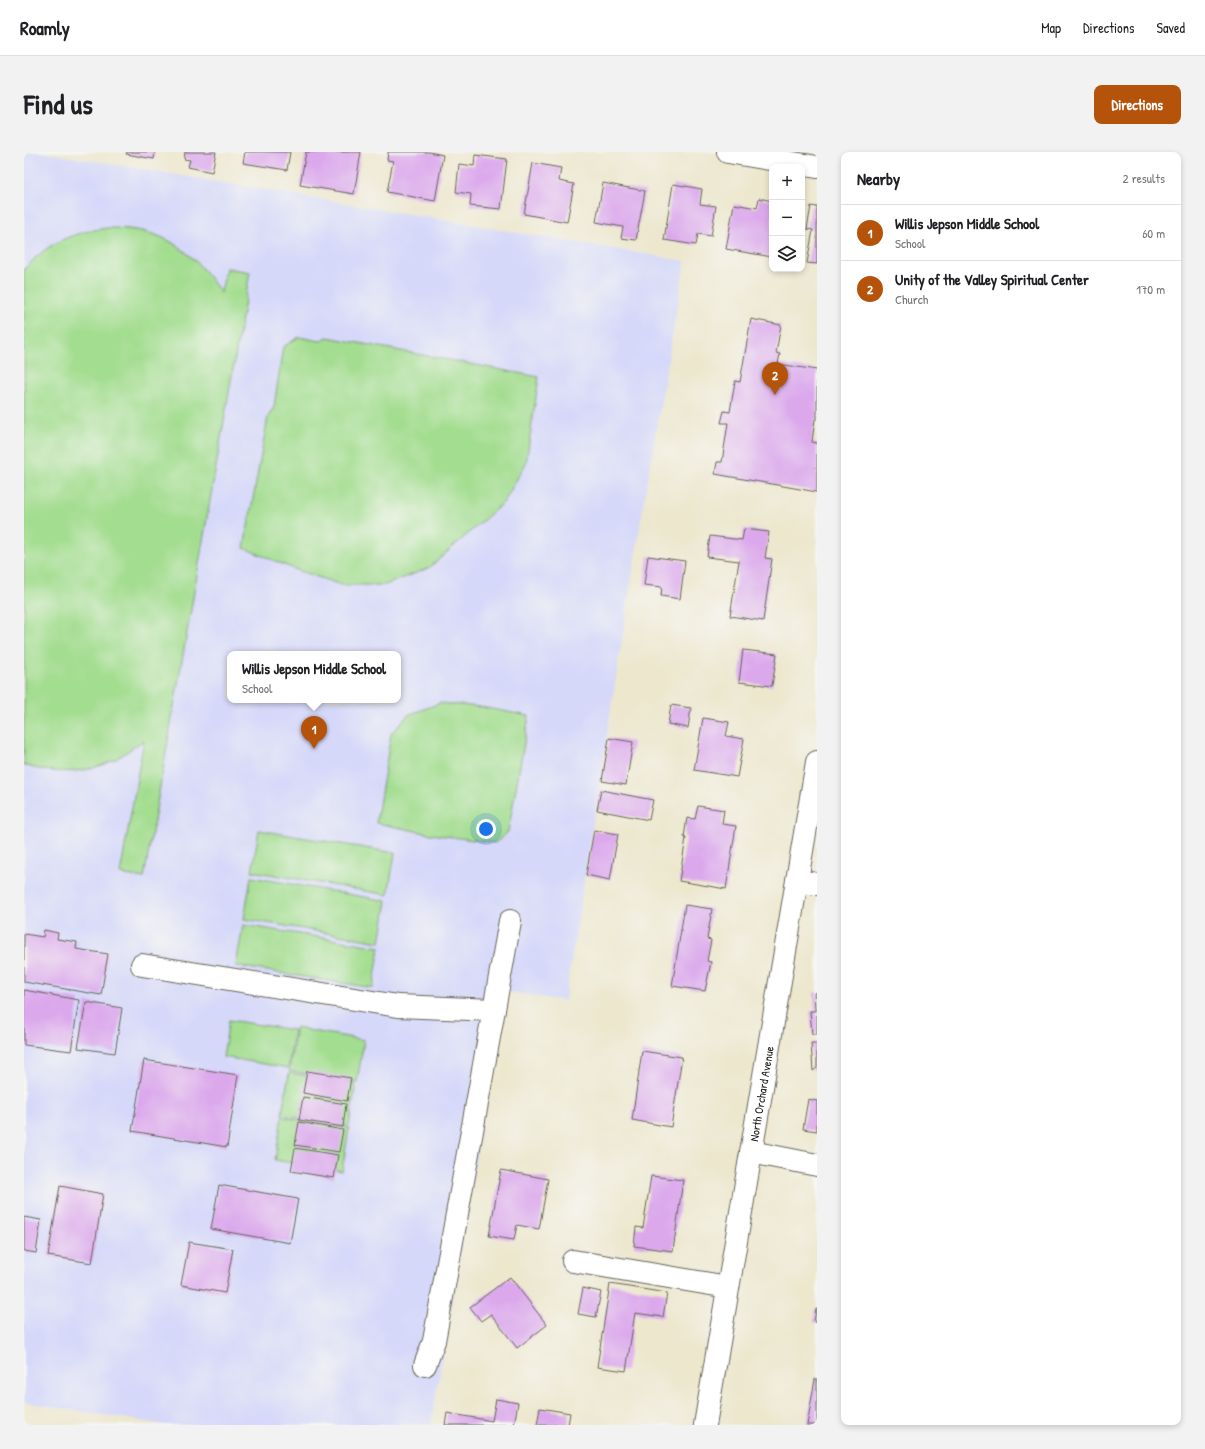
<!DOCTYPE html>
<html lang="en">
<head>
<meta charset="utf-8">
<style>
  :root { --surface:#fff; --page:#f2f2f2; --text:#202124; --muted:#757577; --line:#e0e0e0; --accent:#b45309 }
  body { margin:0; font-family:"Patrick Hand",sans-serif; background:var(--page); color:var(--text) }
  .controls { position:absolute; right:12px; top:12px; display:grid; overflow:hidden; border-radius:8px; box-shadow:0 2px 6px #0003 }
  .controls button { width:36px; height:36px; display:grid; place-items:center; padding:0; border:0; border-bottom:1px solid var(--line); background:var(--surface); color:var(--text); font:20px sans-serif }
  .you { position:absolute; left:462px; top:677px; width:14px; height:14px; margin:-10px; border:3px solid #fff; border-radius:50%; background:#1a73e8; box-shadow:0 0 0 6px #1a73e833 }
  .badge { display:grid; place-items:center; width:26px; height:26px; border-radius:50%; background:var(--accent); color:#fff; font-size:13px; font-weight:700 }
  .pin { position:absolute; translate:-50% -33px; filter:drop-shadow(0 1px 2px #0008) }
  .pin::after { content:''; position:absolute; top:21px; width:14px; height:12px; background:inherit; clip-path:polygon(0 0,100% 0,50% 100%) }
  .popup { position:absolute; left:203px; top:499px; width:174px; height:52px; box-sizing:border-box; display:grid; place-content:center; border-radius:8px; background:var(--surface); filter:drop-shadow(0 1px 3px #0005); font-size:13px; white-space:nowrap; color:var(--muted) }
  .popup b { font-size:15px; color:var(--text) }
  .popup::after { content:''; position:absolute; left:50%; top:100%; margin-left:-8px; border:8px solid transparent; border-top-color:var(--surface) }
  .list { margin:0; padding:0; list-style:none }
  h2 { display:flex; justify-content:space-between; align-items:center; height:52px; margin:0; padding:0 16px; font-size:17px }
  h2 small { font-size:13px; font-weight:400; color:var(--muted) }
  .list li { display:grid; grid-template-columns:26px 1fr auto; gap:12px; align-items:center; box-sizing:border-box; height:56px; padding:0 16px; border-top:1px solid var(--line) }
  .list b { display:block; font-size:15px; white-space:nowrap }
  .list p { margin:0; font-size:13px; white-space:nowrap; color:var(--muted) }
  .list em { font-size:13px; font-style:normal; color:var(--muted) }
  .icon { flex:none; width:22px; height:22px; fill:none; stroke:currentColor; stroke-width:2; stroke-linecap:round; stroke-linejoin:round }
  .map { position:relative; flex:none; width:793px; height:1273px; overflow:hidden; border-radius:8px }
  header { display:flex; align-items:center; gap:24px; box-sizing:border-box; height:56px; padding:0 20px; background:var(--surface); border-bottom:1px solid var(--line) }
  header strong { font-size:19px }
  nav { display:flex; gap:22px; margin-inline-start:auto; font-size:14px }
  .intro { display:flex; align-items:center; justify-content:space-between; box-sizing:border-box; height:96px; padding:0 24px }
  h1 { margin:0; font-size:28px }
  .button { padding:10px 18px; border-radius:8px; background:var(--accent); color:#fff; font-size:14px; font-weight:700 }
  main { display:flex; gap:24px; padding:0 24px }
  aside { flex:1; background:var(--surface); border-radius:8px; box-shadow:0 2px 6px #0003 }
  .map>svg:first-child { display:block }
  .built { fill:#d5d8f9; fill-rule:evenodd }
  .green { fill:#a3dd8f; stroke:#607c56 }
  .building { fill:#dba8ec }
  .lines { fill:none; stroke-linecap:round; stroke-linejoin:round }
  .minor-casing { stroke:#65635a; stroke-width:24 }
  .minor { stroke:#fff; stroke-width:22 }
  .labels { text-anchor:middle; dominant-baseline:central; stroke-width:3; stroke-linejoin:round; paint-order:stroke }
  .street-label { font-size:12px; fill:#1c1c1c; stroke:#f6f6f2 }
</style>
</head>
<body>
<header>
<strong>Roamly</strong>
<nav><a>Map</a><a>Directions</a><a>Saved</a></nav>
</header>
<div class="intro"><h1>Find us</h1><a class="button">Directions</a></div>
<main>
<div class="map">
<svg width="793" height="1273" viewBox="0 0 793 1273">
  <rect width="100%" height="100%" fill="#f6f6f2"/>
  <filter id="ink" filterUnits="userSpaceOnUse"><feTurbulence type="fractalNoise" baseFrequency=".025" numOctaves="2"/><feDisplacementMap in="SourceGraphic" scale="8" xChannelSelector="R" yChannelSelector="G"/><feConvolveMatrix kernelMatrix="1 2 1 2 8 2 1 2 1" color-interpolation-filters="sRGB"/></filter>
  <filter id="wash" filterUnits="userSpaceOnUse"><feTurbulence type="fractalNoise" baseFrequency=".012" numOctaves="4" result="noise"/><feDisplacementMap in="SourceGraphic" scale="16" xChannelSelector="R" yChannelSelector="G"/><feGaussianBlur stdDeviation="0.9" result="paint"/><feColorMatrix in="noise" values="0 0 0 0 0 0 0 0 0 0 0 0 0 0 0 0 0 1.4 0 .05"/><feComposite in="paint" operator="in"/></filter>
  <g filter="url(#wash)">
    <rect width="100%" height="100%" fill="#ede7ce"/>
    <path class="built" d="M0,0h17l644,109 -42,246 -78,494 -61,-10 -73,434h-266l-141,-23zM206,502h168v46h-168z"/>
    <path class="green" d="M84,76c56,0 82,20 113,65l5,-25 24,4 -106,606 -24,-4 24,-134c-9,6 -18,13 -28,19 -28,15 -62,16 -92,6v-495c22,-27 49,-38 84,-42z
      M275,185l21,4 7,-4 212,40 -13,86 -22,39 -75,66 -44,17h-44l-47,-16 -50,-21 24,-131 6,-10 9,-60z
      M416,551l41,4 48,9 -21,116 -13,11 -64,-9 -55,-11 15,-89 17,-19z
      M235,678l136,23 -7,42 -136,-24z
      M227,725l136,24 -7,41 -136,-23z
      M219,773l137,22 -7,41 -137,-22z
      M205,868l65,10 -6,38 -65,-11z
      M272,876l68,12 -7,42 -68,-11z
      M265,921l67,11 -7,42 -67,-11z
      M258,965l67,11 -7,43 -67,-11z"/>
    <g id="blocks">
      <path class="building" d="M103,0h28l-1,7 -28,-5z
        M161,0h31l-4,20 -24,-5 2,-7 -6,-1z
        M221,0h45l-3,18 -44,-7z
        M282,0h55l-7,42 -54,-9z
        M364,0h41l14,3 -8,46 -48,-9 6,-31 -6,-1z
        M451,3l32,4 -6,50 -31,-3 1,-12 -15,-2 3,-28 15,2z
        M509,11l28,5 -2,13 15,3 -7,38 -43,-8z
        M579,31l42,8 -9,49 -15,-2 2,-11 -27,-5z
        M649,32l29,5 -2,15 16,2 -5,30 -13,-2 -2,11 -32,-5z
        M735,46l13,3v56l-46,-8 8,-45 23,4z
        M787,54l6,1v57l-10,-1 6,-33 -6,-1z
        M727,167l30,6 -5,28 4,1 -2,10 39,6v49h-2l-3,23 5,1v49l-102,-18 2,-12h5l6,-39h-7l3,-12 6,1 5,-31 5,1z
        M720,377l25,3 -4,26 7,1 -9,62 -33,-5 9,-55 -32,-4 3,-21 32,4z
        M624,404l37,5 -5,38 -19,-3 1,-9 -18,-2z
        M719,498l34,4 -5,32 -33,-4z
        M647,553l20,3 -3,20 -20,-4z
        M679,566l26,4 -3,14 18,3 -7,38 -43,-7z
        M585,586l24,4 -7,43 -24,-4z
        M577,638l52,10 -4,20 -52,-10z
        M674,654l26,4 -2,14 14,2 -10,63 -47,-8 7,-43 -2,-1 3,-19 8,1z
        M570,678l24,4 -8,46 -24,-5z
        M661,753l27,4 -5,30 4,1 -4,21 4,1 -6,29 -33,-5z
        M20,778l14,3 -1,6 20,3 -1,7 32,5 -7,41 -77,-13v-48l19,3z
        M0,838l55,10 -8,51 -47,-6z
        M793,840v42h-5l-2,-23h5l-1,-18z
        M62,850l36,6 -7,45 -37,-5z
        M787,891h6v25l-4,3z
        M618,899l40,6 -11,70 -39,-7z
        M120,908l94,15 -11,72 -95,-16z
        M283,919l44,7 -4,23 -44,-8z
        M279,945l43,7 -3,23 -44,-7z
        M784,947l9,2v30l-14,-2z
        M275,970l44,8 -4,22 -44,-7z
        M271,996l43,7 -4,23 -43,-7z
        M477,1018l47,9 -9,50 -22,-4 -3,15 -25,-4z
        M627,1024l32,4 -10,71 -39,-5 2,-19 7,1z
        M195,1033l79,14 -8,44 -79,-14z
        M36,1034l43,8 -11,69 -44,-7z
        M0,1065l17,3 -5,33 -12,-2z
        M165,1090l44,7 -8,44 -44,-8z
        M486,1125l37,48 -30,23 -26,-34 -10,7 -11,-14z
        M586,1132l57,9 -4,24 -28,-4 -9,58 -29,-4z
        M559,1136l18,4 -5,25 -18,-3z
        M792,1157h1v14l-3,-1z
        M791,1227h2v46h-10z
        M472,1247l22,4 -4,22h-69l2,-12 45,8z
        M516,1256l30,5 -2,12h-31z"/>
    </g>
  </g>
  <g filter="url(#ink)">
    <use href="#blocks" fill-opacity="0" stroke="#65635a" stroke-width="1"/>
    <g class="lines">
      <g class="minor-casing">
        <g id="minor">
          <path d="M704,0l89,15"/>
          <path d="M773,729l20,3"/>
          <path d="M118,813l256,41 96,4"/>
          <path d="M727,1000l66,13"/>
          <path d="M549,1109l155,26"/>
          <path d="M401,1213l9,-24 76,-420"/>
          <path id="s1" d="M681,1273l112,-663"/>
        </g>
      </g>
      <use href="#minor" class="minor"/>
    </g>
  </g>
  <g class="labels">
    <g class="street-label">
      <text stroke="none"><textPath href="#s1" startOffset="336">North Orchard Avenue</textPath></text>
    </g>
  </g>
</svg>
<div class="controls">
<button>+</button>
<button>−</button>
<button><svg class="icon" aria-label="layers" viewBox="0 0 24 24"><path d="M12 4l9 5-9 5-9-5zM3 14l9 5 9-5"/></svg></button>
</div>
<div class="you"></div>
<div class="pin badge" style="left:290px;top:597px">1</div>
<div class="popup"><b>Willis Jepson Middle School</b>School</div>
<div class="pin badge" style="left:751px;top:243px">2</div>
</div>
<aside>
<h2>Nearby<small>2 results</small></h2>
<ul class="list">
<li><span class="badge">1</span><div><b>Willis Jepson Middle School</b><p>School</p></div><em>60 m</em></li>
<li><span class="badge">2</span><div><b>Unity of the Valley Spiritual Center</b><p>Church</p></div><em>170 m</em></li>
</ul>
</aside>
</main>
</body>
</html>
